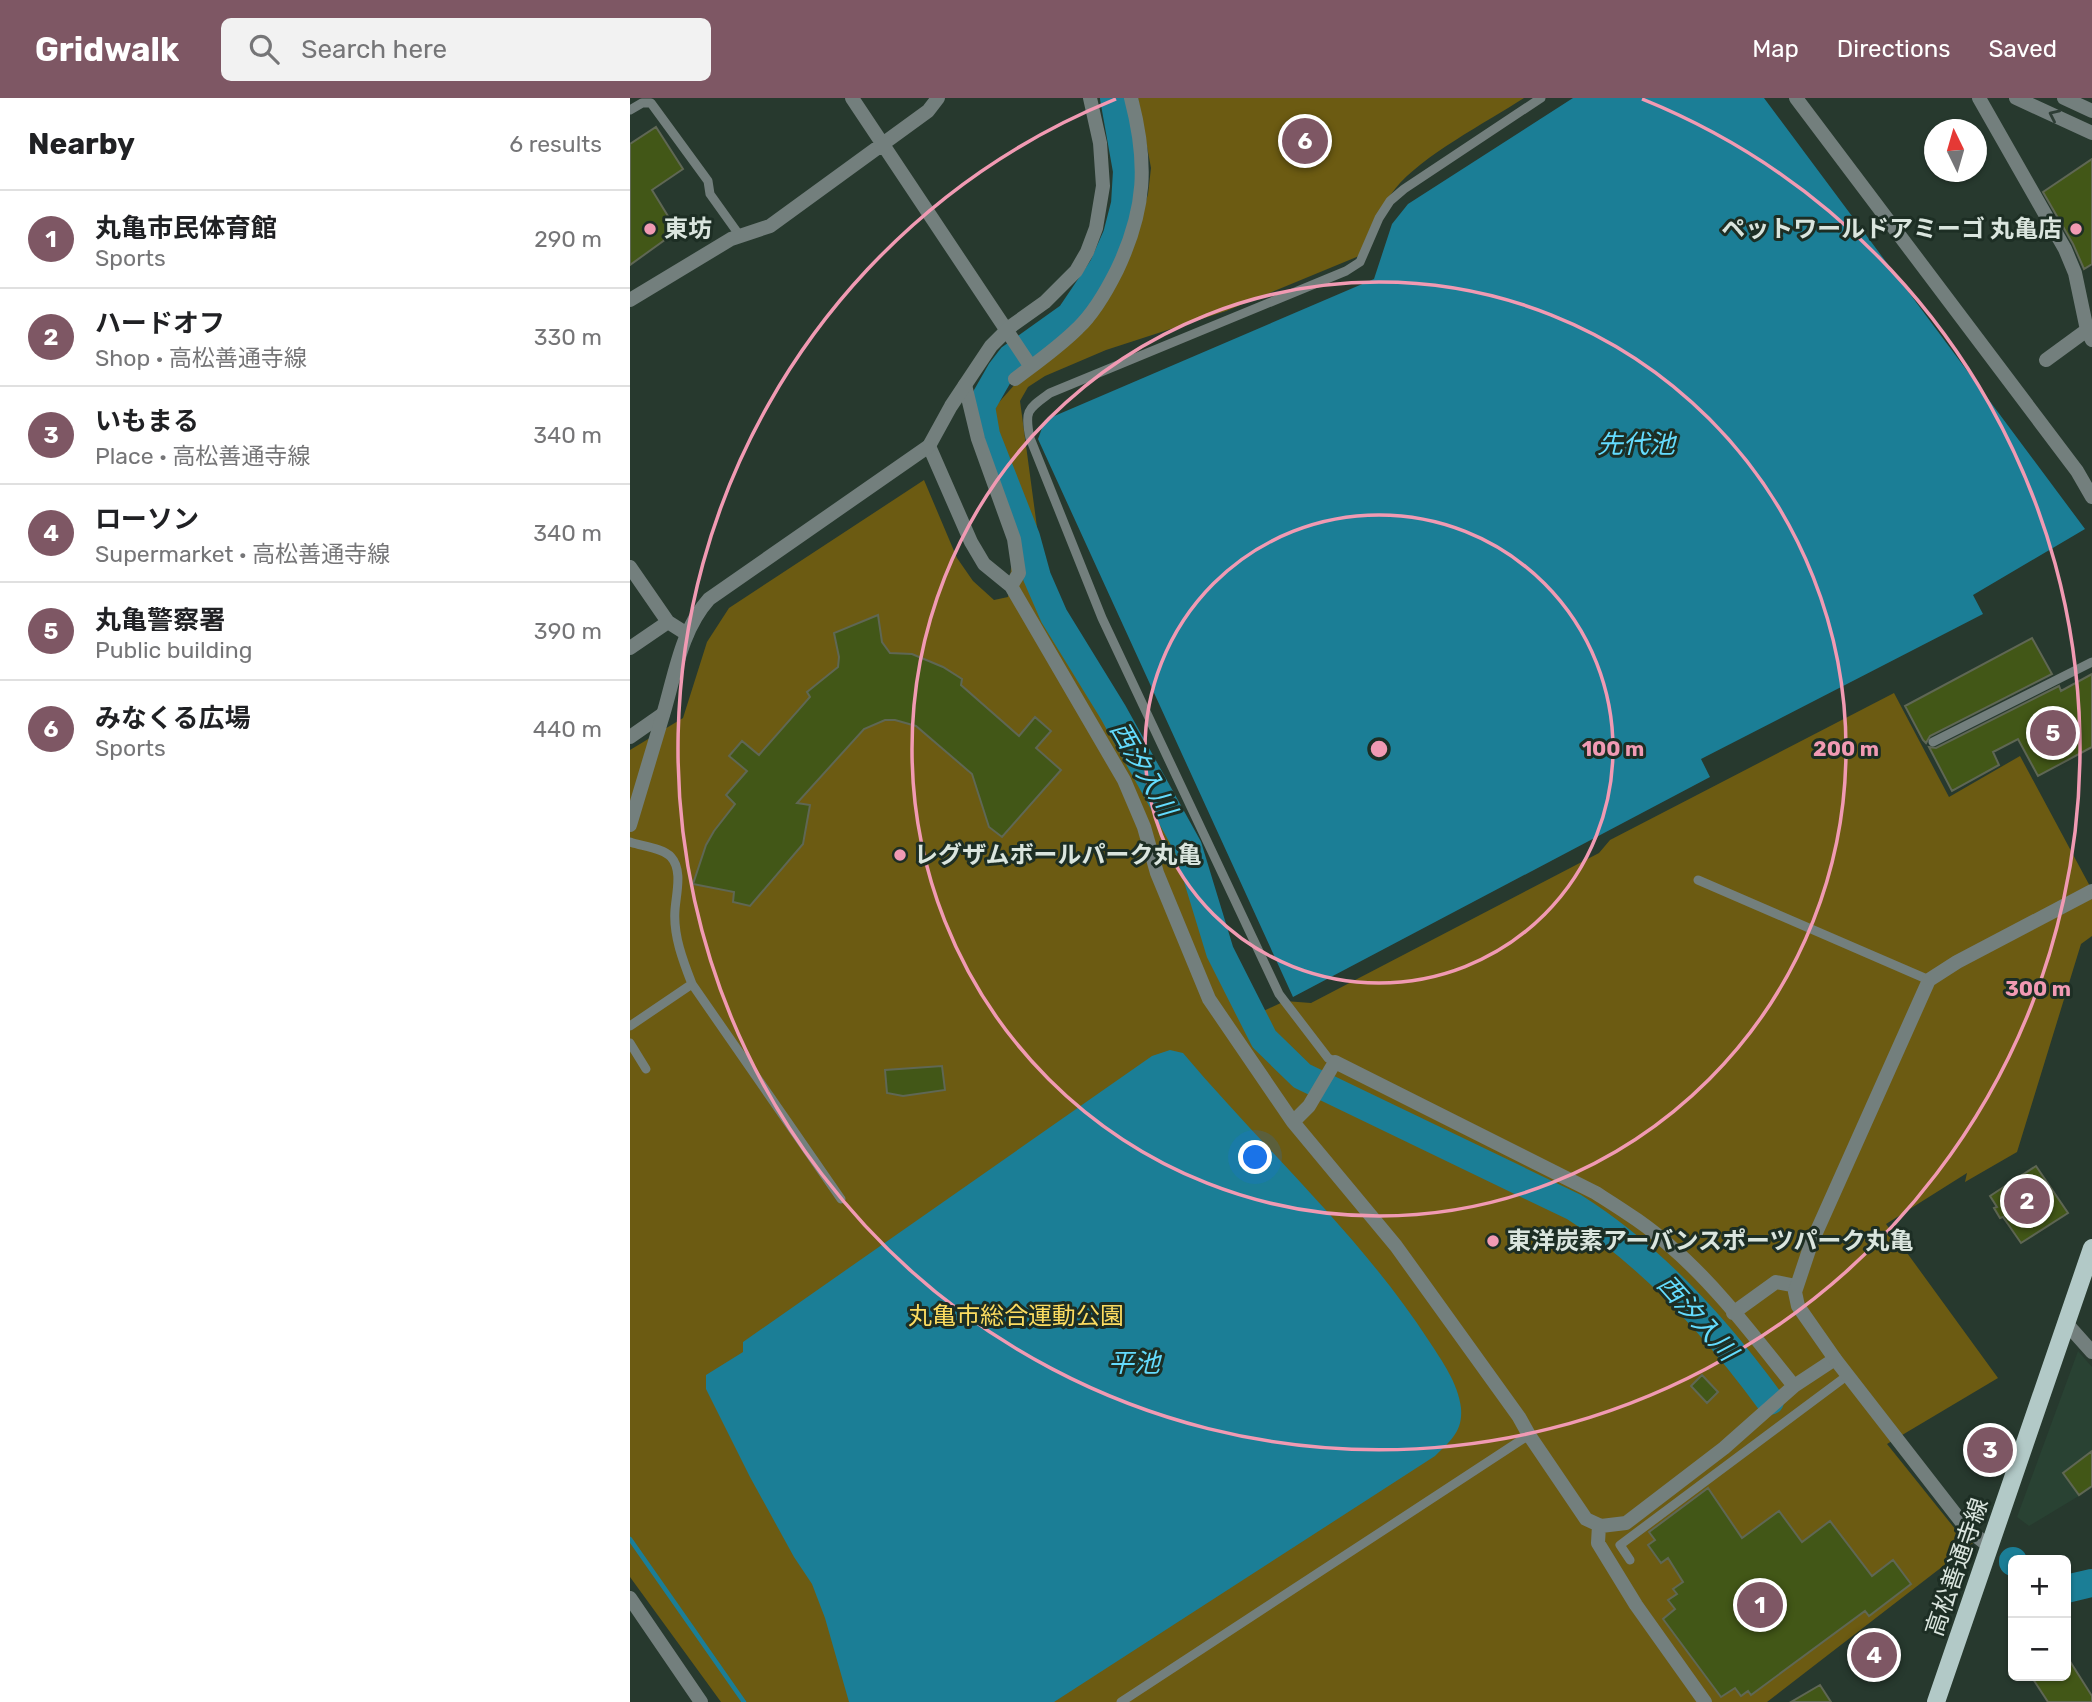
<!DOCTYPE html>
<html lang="en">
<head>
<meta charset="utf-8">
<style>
  :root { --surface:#fff; --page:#f2f2f2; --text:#202124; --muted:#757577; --line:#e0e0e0; --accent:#7e5764 }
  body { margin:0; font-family:Rubik,"Noto Sans JP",sans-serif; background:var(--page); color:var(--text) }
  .controls { position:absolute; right:21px; bottom:21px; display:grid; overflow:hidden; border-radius:10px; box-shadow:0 2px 5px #0004 }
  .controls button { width:63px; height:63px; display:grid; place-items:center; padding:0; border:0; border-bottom:2px solid var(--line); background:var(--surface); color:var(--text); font:35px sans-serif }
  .compass { position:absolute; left:1294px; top:21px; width:63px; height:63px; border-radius:50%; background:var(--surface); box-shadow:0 2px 5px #0004; rotate:355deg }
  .you { position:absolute; left:626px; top:1060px; width:24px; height:24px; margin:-18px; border:5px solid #fff; border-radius:50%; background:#1a73e8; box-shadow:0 0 0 10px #1a73e833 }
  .badge { display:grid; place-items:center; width:46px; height:46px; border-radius:50%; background:var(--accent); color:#fff; font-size:23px; font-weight:700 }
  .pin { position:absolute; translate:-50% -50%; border:4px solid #fff; box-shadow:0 2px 7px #0006 }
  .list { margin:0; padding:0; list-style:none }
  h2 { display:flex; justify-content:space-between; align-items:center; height:91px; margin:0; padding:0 28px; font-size:30px }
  h2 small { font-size:23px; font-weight:400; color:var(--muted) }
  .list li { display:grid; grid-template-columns:46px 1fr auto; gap:21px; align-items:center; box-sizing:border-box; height:98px; padding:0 28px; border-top:2px solid var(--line) }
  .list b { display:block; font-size:26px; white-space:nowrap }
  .list p { margin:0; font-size:23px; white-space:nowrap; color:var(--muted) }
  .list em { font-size:23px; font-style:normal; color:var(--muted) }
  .icon { flex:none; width:38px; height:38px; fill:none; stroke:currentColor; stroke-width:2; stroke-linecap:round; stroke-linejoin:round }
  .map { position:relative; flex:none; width:1462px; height:1604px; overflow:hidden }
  header { display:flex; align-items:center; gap:42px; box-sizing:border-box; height:98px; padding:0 35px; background:var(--accent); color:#fff }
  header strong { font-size:33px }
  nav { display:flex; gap:38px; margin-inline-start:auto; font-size:24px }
  .search { width:490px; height:63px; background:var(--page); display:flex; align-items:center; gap:18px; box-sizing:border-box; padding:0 24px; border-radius:10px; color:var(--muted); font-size:26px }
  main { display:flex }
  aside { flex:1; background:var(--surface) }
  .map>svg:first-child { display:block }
  .built { fill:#294233 }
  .green { fill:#6c5b12 }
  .water { fill:#1b7e96 }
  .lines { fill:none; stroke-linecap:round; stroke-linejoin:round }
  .stream { stroke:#1b7e96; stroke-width:4.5 }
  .river { stroke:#1b7e96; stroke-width:28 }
  .building { fill:#425717; stroke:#5f6754; stroke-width:2 }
  .service { stroke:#737f7d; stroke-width:9 }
  .minor { stroke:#737f7d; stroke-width:14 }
  .tertiary { stroke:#737f7d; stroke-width:14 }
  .primary { stroke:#b2c9c7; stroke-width:18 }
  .oneway { stroke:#2e3e36 }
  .ring { fill:none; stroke:#f19ab3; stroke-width:3.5 }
  .poi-dot { fill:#f19ab3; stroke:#1d2e24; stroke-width:2.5 }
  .labels { text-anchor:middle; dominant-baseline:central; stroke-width:6; stroke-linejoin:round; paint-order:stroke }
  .poi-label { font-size:24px; font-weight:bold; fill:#dae5de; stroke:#1d2e24; text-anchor:start }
  .park-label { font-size:24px; fill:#fcdc60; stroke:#1d2e24 }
  .street-label { font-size:24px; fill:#dae5de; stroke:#1d2e24 }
  .water-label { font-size:26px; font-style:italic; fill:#64dcfe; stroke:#1d2e24 }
  .centre { fill:#f19ab3; stroke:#1d2e24; stroke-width:3.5 }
  .ring-label { font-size:21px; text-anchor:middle; font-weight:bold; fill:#f19ab3; stroke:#1d2e24; stroke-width:6; stroke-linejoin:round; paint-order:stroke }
</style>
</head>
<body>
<header>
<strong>Gridwalk</strong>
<div class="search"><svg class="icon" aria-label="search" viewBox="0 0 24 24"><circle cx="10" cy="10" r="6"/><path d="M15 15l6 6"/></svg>Search here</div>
<nav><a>Map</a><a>Directions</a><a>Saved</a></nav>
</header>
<main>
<aside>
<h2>Nearby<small>6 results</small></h2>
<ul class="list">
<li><span class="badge">1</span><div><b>丸亀市民体育館</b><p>Sports</p></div><em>290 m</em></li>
<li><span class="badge">2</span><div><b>ハードオフ</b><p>Shop · 高松善通寺線</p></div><em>330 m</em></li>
<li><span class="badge">3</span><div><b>いもまる</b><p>Place · 高松善通寺線</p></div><em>340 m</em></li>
<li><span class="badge">4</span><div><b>ローソン</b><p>Supermarket · 高松善通寺線</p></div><em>340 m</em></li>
<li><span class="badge">5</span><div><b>丸亀警察署</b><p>Public building</p></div><em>390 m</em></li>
<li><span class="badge">6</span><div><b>みなくる広場</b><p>Sports</p></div><em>440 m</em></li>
</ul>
</aside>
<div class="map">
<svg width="1462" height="1604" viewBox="0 0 1462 1604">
  <rect width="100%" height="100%" fill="#27392e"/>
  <path class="built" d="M1448,1253l14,16v121l-63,38 -12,-9z"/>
  <path class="green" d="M508,0h386c-37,24 -103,58 -129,91 -16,19 -28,44 -36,67l-133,55 -120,39 -61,26 -17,11 -8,14 28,208 133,243 11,36 65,126 28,-13 26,2 288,-150 11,-13 284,-147 55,104 71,-41 72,134v46l-11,8 -64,208 -52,30 2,-9 -81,51 112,154 -111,66 69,86 17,13 -206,159h-1046l-91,-125v-827l53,-32 24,-76 22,-34 195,-128 33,78 16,23 21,19 14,-3 5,-48 -42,-115 53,-60 77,-69 33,-62 14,-49 3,-26z"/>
  <path class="water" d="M943,0h191l321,431 -112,66 10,19 -282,145 9,18 -417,220 -255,-558 7,-19 329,-141 18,-55 16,-20z
    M540,952l13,3c80,95 178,183 246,288 13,20 29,42 32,67 2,24 -11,33 -26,48l-381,246h-205l-24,-84 -13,-34 -18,-27 -44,-80 -44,-88v-14l37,-23v-10l409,-286z"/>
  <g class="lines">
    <path class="stream" d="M0,1441l114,163"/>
    <path class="river" d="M484,0l13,73 -2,33 -8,31 -14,32 -33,49 -59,42 -10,13 -20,35 5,29 40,102 11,40 17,39 59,96 75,135 32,105 44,87 38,37 272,131c78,49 142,120 196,194
      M1383,1463v1
      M1436,1491l26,-6"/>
  </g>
  <path class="building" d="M26,29l27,42 -31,21 19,31 -4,3 6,10 -43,31v-121z
    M1462,61v105l-8,5 -11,-25 -30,-52z
    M248,517l4,27 8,11 22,1 31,13 19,12 -1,6 58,51 16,-19 16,14 -15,17 25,22 -59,67 -13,-10 -17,-53 -56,-48 -21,-6h-10l-21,9 -67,74 13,2 -7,39 -53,62 -17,-4 1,-10 -41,-8 13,-39 8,-14 21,-27 -9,-9 21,-24 -18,-15 13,-15 17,14 51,-58 -3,-5 31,-25 1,-10 -5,-24z
    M1402,540l20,36 -122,62 -4,7 -3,-3 -18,-34z
    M1462,576v73l-54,29 -20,-37 -25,13 6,13 -47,26 -23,-44 7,1 123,-62 2,5z
    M312,968l3,24 -42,6 -16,-3 -2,-23z
    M1406,1068l32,47 -47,30 -18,-26 -3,1 -6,-10 3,-1 -7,-11z
    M1072,1277l16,17 -11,11 -16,-17z
    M1352,1333l26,9 -10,30 -26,-9z
    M1462,1353v35l-13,9 -16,-22z
    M1078,1390l34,50 37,-27 23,31 28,-21 42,55 21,-16 18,24 -42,32 -4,-5 -114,84 -3,-4 -7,5 -6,-8 -14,9 -58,-78 12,-10 -7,-9 9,-6 -4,-5 10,-7 -15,-24 -7,5 -13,-18 7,-5 -6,-8z
    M1250,1534l18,26 -29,19 -18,-26z
    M1436,1557l26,41v6h-44l-17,-26h35z
    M1190,1587l11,17h-40z"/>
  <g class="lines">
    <path class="service" d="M0,12l12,-7h9l57,78 2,13 30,42
      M1303,644l159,-80
      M0,744c11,4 33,6 41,15 12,13 5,37 4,53 -2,25 8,51 17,74l149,215
      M1068,782l231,100
      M0,928l62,-42
      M0,945l16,26
      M705,964l-7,-4 -49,-64 -177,-376 -72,-180c-6,-28 -2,-29 20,-45l296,-122 14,-9 19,-44 11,-17 14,-12 137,-91
      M1000,1462l-10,-15 228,-170
      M491,1604l408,-267"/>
    <path class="minor" d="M222,0l179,269
      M1166,0l281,373 15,26
      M1349,0l86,151 10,24 12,57 5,10
      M0,202l101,-61 39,-13 158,-115 10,-13
      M1416,262l41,-30
      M385,281c21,-16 44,-32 63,-51 16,-15 29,-38 39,-58 29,-61 31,-107 14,-172
      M335,287l13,54 36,100 5,34 -8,13
      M299,348l42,96 13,22 27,22 113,194 20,47 13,46 52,126 84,123 103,124 123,171 10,18 57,84 15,7 25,-3 98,-75 70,-62 41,-27
      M0,469l38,55
      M0,550l38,-26 19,12
      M0,639l33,-23
      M663,1024l16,-16 26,-44 261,131c25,16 51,32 74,53 46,39 86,93 124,140
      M1103,1215l43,-31 20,4
      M1436,1225l26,29
      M969,1427l-1,18 38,62 69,97
      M0,1500l71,104"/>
    <path class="tertiary" d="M1386,0l76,35
      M1434,0l28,13
      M0,727c11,-37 22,-74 33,-110 12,-40 18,-85 46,-116l220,-153 22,-40 40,-60 19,-19 35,-25 31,-31 11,-19 9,-24 7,-42 -3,-43 -10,-45
      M1359,1448l-22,-17 -132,-170 -37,-53 -3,-14 16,-48 118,-264 28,-18 135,-71"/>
    <path class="primary" d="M1306,1604l156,-454"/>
  </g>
  <defs><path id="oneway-chevron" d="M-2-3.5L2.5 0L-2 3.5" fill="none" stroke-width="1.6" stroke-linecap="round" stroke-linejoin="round" transform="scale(1.75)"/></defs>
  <use class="oneway" href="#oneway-chevron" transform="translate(1424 17) rotate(-155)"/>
  <g class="ring">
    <circle cx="749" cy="651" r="234"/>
    <circle cx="749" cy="651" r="467"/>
    <path d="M1012 1A701 701 0 1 1 486 1"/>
  </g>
  <g class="poi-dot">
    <circle cx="20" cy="131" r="7"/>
    <circle cx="1446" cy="131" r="7"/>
    <circle cx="270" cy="757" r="7"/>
    <circle cx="863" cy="1143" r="7"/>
  </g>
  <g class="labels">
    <g class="poi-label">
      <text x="34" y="131">東坊</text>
      <text x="1432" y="131" text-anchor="end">ペットワールドアミーゴ 丸亀店</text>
      <text x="284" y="757">レグザムボールパーク丸亀</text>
      <text x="877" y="1143">東洋炭素アーバンスポーツパーク丸亀</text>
    </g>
    <g class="park-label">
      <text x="386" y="1218">丸亀市総合運動公園</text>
    </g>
    <g class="street-label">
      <text transform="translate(1327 1469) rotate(-71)">高松善通寺線</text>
    </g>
    <g class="water-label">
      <text x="1006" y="346">先代池</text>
      <text transform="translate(513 671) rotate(60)">西汐入川</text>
      <text transform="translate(1067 1220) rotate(48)">西汐入川</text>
      <text x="504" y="1265">平池</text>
    </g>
  </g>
  <circle cx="749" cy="651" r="10" class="centre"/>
  <g class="ring-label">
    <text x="983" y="658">100 m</text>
    <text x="1216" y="658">200 m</text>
    <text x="1408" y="898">300 m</text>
  </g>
</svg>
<div class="controls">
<button>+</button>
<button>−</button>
</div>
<svg class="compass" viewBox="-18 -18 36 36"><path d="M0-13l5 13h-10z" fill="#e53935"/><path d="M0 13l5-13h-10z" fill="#757577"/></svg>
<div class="you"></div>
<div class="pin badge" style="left:1130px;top:1507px">1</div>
<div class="pin badge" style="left:1397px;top:1103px">2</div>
<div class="pin badge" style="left:1360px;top:1352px">3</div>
<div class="pin badge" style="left:1244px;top:1557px">4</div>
<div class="pin badge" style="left:1423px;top:635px">5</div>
<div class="pin badge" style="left:675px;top:43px">6</div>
</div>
</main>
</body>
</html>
